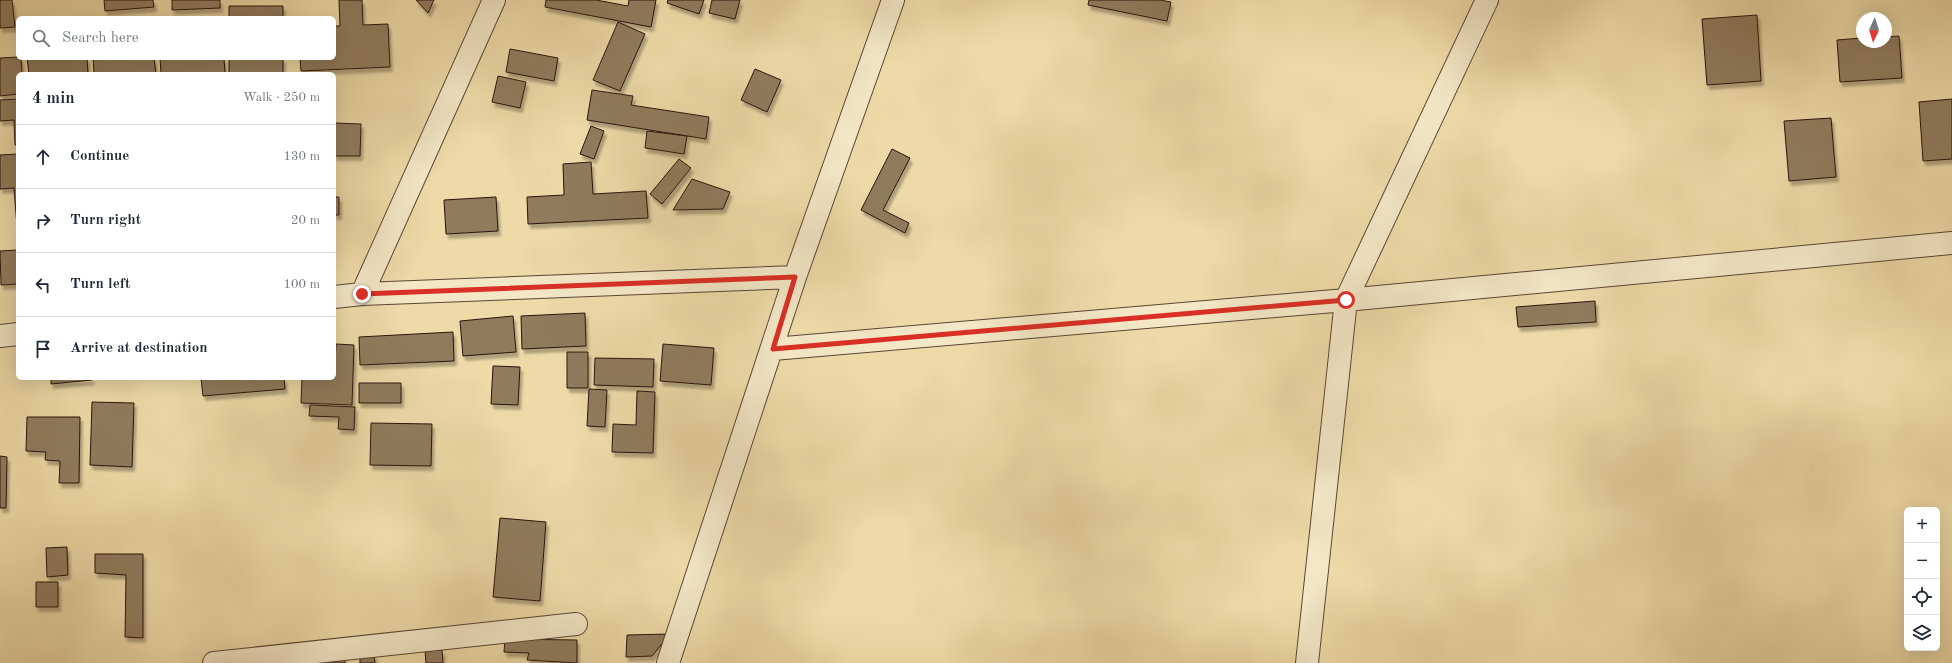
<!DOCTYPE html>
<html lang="en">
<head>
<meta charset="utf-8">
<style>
  :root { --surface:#fff; --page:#f6f6f7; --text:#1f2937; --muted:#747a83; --line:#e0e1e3 }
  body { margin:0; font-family:"Old Standard TT",serif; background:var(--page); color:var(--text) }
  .controls { position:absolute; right:12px; bottom:12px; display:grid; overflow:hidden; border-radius:6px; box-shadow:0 4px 16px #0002 }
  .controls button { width:36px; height:36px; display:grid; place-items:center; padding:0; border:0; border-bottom:1px solid var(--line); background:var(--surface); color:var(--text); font:20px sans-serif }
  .compass { position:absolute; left:1856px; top:12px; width:36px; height:36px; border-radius:50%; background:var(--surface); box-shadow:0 4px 16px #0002; rotate:184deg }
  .stop { position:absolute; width:12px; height:12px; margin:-9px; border:3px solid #d93025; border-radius:50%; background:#fff }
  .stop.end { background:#d93025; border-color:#fff; box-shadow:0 1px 4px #0008 }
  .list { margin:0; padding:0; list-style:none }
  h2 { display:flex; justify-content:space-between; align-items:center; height:52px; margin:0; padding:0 16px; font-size:17px }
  h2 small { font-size:13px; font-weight:400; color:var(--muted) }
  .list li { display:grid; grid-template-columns:26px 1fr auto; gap:12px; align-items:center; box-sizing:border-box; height:64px; padding:0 16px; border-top:1px solid var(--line) }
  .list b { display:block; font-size:15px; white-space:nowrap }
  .list em { font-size:13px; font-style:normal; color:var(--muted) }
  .icon { flex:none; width:22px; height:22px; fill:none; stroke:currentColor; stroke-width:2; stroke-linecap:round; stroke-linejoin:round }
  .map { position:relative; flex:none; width:1952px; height:663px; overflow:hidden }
  .search { position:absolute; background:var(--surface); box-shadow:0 4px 16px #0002; left:16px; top:16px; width:320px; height:44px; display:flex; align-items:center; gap:10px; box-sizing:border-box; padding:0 14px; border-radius:6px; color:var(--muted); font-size:15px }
  .panel { position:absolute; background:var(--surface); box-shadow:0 4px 16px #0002; left:16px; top:72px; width:320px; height:308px; border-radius:6px }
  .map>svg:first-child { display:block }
  .building { fill:#8f7b5d; stroke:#2a140c; filter:url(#shadow) }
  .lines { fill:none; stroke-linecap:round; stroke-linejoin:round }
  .street-casing { stroke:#5b4633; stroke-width:24 }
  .street { stroke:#f3e7c6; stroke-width:22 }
  .route { stroke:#d93025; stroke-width:5 }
</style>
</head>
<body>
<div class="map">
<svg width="1952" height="663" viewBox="0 0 1952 663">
  <defs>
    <filter id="shadow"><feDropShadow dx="2.5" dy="4.5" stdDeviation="1" flood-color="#0004"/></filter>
  </defs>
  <rect width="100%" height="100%" fill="#eddaa8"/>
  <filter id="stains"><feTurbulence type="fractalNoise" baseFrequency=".005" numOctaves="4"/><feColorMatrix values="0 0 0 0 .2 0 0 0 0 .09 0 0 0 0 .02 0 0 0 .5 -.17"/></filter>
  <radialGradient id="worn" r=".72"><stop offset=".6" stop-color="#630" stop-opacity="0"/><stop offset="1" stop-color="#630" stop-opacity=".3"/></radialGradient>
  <path class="building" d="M0,0h12l3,27 -15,1z
    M104,0h49l1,7 -49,4z
    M172,0h48v8l-48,2z
    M339,0h23l1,25 25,-1 2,43 -89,4 -1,-13h34v-32h6z
    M416,0h18l-6,13z
    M546,0h50l32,6 1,-6h27l-5,27 -106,-20z
    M668,0h36l-5,14 -32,-11z
    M712,0h28l-5,19 -26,-6z
    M1089,0h71l11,2 -4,19 -79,-16z
    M229,6h54v12h-54z
    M1757,15l4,66 -54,4 -5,-66z
    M618,22l27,12 -25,57 -27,-11z
    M1899,36l3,42 -62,4 -3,-42 25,-2v4h24v-5z
    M510,49l48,9 -4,23 -48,-9z
    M18,57l3,1 1,16h-4v20l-18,2v-38z
    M27,58h60l1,16h-59z
    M93,58h61l2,16h-62z
    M160,58h64l1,16h-64z
    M229,58h54v16h-54z
    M755,69l26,11 -14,32 -26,-12z
    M498,76l28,6 -6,26 -28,-6z
    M592,90l41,6 -2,9 78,12 -3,22 -119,-19z
    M18,99v46h-3l-1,-25 -14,1v-21z
    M1952,99v60l-29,2 -4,-59z
    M1831,118l5,59 -47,4 -5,-60z
    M334,123l27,1 -1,32h-26z
    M591,126l13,5 -10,28 -14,-5z
    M647,131l40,5 -3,18 -39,-6z
    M892,149l18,9 -27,52 26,13 -4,10 -44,-23z
    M18,154v86l-4,-52 -14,1v-34z
    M679,159l12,9 -29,36 -12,-10z
    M591,162l2,32 53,-3 2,27 -120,6 -1,-27 37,-2 -1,-31z
    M692,179l38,13 -7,17 -50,1z
    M334,197h5v18h-5z
    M496,197l2,34 -52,3 -2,-34z
    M18,250v34l-17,1 -1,-34z
    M1595,301l1,21 -78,5 -2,-20z
    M585,313l1,33 -64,3 -1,-33z
    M513,316l3,36 -53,4 -3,-35z
    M453,332l1,29 -94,4 -1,-28z
    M336,344l18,1 -2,60 -51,-2 1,-25h32z
    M663,344l51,4 -3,37 -51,-4z
    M567,352h21v36h-21z
    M595,358l59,1 -1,28 -59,-2z
    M493,366l27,1 -2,38 -27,-1z
    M51,378h41v2l-41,4z
    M201,378h83l1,11 -82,7z
    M359,383h42v20h-42z
    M589,389l18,1 -2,37 -18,-1z
    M637,391l18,1 -2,61 -41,-1 1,-28 23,1z
    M92,402l42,1 -2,64 -42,-2z
    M310,405l45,2 -1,23 -16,-1 1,-12 -30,-1z
    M27,417h53l-1,66h-20l1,-22 -15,-1 1,-8 -20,-1z
    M371,423l61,1 -1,42 -61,-1z
    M0,456l7,1 -1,51h-6z
    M500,518l46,4 -6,79 -47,-4z
    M67,547l1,28 -21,2 -1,-29z
    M95,554h48v84l-18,-1 1,-62 -31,-2z
    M36,582h22v25h-22z
    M670,634l-18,22 -26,1 1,-22z
    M505,639l72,1v23l-50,-3 2,-7 -25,-1z
    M442,650l1,13h-17l-1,-12z
    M374,655l1,8h-15v-7z
    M344,657l1,6h-46z"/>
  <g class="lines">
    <g class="street-casing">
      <path id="street" d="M362,294l132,-294
        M334,297l28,-3 433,-17
        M0,336l18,-2
        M773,349l573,-49 606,-57
        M214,663l362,-39
        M668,663l127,-386 98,-277
        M1307,663l39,-363 141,-300"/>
    </g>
    <use href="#street" class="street"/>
  </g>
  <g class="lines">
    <path class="route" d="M362,294l433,-17 -22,72 573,-49"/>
  </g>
  <rect width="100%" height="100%" filter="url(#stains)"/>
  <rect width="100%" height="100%" fill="url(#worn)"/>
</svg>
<div class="controls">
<button>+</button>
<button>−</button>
<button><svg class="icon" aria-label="locate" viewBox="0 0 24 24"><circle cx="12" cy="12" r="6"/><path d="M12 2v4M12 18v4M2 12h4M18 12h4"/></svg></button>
<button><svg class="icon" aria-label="layers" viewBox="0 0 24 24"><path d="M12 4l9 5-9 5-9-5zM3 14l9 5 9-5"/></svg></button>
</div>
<svg class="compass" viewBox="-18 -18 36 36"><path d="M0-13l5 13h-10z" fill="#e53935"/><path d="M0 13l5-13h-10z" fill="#747a83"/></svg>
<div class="stop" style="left:1346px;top:300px"></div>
<div class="stop end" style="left:362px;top:294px"></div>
<div class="search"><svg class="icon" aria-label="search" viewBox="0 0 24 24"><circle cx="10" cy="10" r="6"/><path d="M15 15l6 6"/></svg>Search here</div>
<section class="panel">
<h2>4 min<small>Walk · 250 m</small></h2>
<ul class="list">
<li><svg class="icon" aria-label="ahead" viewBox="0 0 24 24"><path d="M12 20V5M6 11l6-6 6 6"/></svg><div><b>Continue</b></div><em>130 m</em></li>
<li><svg class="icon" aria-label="right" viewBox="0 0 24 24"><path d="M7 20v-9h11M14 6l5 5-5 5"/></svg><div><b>Turn right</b></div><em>20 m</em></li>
<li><svg class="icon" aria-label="left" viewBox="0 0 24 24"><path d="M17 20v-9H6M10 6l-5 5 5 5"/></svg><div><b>Turn left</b></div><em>100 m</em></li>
<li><svg class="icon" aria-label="arrive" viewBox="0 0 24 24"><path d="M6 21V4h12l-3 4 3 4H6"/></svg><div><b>Arrive at destination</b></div></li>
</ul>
</section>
</div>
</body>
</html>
